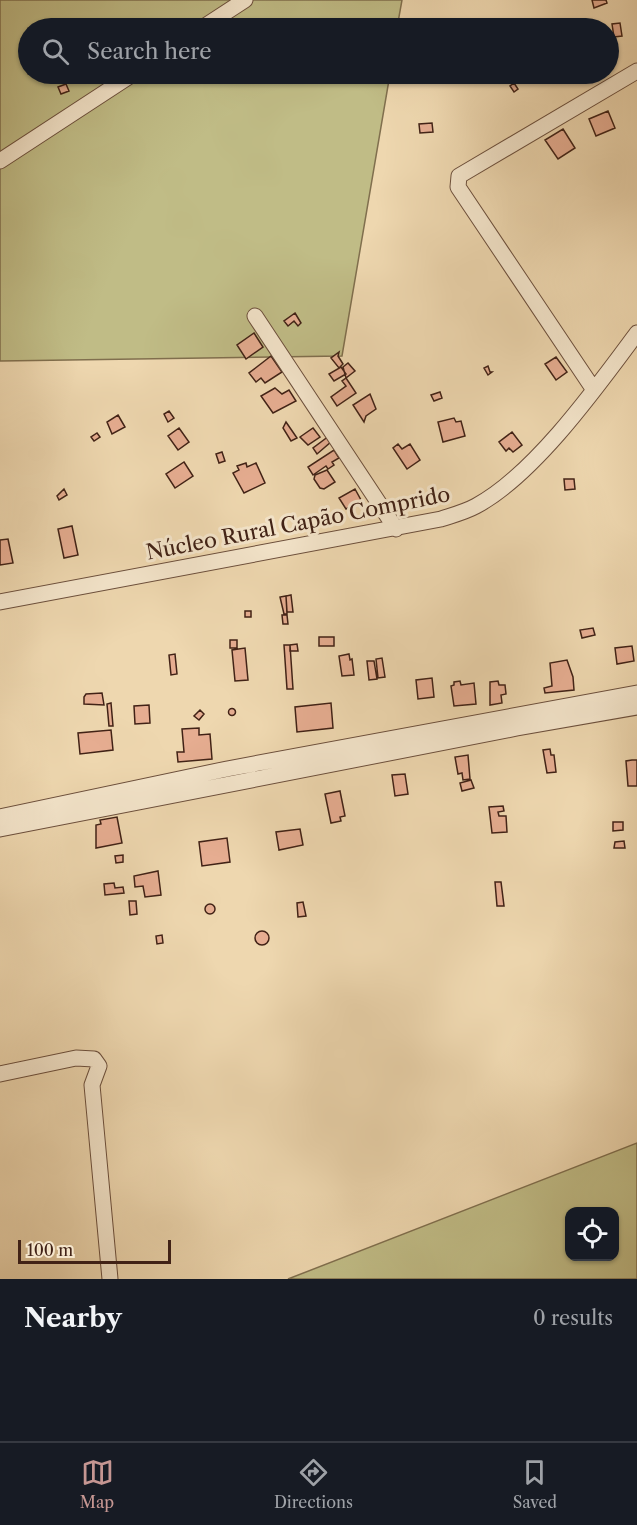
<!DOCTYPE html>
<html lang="en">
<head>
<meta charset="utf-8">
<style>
  :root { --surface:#171b24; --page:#20242c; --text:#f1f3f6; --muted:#9ea1a6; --line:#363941; --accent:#c59692 }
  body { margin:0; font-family:"Libre Caslon Text",serif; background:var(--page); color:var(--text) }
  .controls { position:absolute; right:18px; bottom:18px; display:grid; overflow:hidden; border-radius:12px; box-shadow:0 2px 4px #0004 }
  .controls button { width:54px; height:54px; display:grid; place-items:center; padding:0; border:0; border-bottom:2px solid var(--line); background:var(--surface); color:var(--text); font:30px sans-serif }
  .scale { position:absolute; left:18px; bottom:15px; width:153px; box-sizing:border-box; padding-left:6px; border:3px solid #412216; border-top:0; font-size:16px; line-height:21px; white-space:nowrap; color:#412216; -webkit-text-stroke:4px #f4e5cb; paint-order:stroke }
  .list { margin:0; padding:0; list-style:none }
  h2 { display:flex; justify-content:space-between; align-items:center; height:78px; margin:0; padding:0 24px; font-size:26px }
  h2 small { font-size:20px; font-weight:400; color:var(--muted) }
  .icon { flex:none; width:33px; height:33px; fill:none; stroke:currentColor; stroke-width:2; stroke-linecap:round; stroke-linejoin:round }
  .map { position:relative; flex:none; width:637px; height:1279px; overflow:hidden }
  .search { position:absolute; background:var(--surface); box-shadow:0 2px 4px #0004; left:18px; right:18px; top:18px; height:66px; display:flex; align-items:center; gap:15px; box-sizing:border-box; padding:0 21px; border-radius:33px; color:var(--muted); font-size:22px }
  .sheet { height:162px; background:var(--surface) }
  nav { display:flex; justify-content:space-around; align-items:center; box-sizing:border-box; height:84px; border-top:2px solid var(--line); background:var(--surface); font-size:16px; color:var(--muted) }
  nav a { display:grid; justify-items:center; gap:3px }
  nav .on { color:var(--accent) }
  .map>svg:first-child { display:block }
  .green { fill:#c0bc86; stroke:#806f4e; stroke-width:1.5; fill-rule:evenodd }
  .building { fill:#e6ad91; stroke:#412216; stroke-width:1.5 }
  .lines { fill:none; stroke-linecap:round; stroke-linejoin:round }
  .minor-casing { stroke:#6c4f3c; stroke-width:17 }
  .minor { stroke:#f4e5cb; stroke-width:15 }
  .labels { text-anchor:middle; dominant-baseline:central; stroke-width:6; stroke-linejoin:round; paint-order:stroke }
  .street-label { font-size:21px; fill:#412216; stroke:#f4e5cb }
</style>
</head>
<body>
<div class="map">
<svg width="637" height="1279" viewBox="0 0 637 1279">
  <rect width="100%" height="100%" fill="#eed7af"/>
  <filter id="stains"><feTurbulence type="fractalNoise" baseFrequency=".00333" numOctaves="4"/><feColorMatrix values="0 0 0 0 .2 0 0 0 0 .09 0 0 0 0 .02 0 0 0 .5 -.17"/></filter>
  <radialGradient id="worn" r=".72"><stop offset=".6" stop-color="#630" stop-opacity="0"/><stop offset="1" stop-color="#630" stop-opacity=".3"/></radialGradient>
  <path class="green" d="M0,0h402l-5,28h-369v46h362l-48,282 -342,5z
    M637,1143v136h-349zM570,1212h44v44h-44z"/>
  <path class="building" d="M592,0h14l1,3 -13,5z
    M620,23l2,13 -8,1 -2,-13z
    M477,74h15l-11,6z
    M514,83l4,6 -4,3 -4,-6z
    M66,84l3,7 -8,3 -3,-7z
    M608,111l7,17 -19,8 -7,-17z
    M432,123l1,9 -13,1 -1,-9z
    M563,129l12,19 -17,11 -13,-19z
    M295,313l6,10 -3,3 -4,-5 -6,5 -4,-5z
    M254,333l9,14 -17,12 -9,-14z
    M339,352l-1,4 5,8 -4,4 -8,-10z
    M271,356l11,16 -17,11 -4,-5 -5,4 -7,-9z
    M556,357l11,15 -11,8 -11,-16z
    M348,363l7,8 -9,7 -3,-11z
    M488,366l2,6h2l-4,3 -4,-7z
    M341,367l5,7 -12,7 -5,-7z
    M346,378l10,15 -19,13 -6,-9 15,-11 -4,-5z
    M275,388l7,6 7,-4 7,11 -23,12 -12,-17z
    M440,392l2,6 -8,3 -3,-6z
    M370,394l6,15 -10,7 -2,6 -11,-17z
    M169,411l5,7 -6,4 -4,-8z
    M118,415l7,12 -13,7 -5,-12z
    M454,418l2,4 5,-1 4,15 -22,6 -5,-20z
    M286,422l11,16 -6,3 -8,-13z
    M179,428l10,14 -11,8 -10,-14z
    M313,428l7,9 -12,8 -8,-8z
    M512,432l10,13 -9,7 -4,-4 -3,3 -7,-9z
    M97,433l3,4 -6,4 -3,-4z
    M329,436l3,5 -15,13 -4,-6z
    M398,444l4,5 8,-5 10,16 -13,9 -14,-21z
    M334,450l5,8 -7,4 2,3 -6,4 -2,-3 -13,9 -5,-8z
    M222,452l3,9 -6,2 -3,-9z
    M184,462l9,14 -18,12 -9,-14z
    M246,463l1,4 9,-4 9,20 -21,10 -11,-20 6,-3 -2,-4z
    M327,470l8,12 -11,7 -4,-1 -6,-9 1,-4z
    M564,479h10l1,10 -10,1z
    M64,489l3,6 -8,5 -2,-4z
    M355,489l6,11 -15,9 -7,-11z
    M72,526l6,29 -14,3 -6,-29z
    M8,539l5,24 -13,2v-25z
    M291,595l2,17h-6l-1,-16z
    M286,596l1,18h-3l-4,-17z
    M245,611h6v6h-6z
    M282,615h5l1,9h-5z
    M593,628l2,7 -13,3 -2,-8z
    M319,637h15v9h-15z
    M230,640h7v8h-7z
    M297,644l1,7h-8v-6z
    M284,645h6l3,44h-6z
    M632,646l2,15 -17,3 -2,-16z
    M245,648l3,32 -13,1 -3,-31z
    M175,654l2,20 -6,1 -2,-20z
    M349,654l1,6 2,-1 2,16 -12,1 -3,-20z
    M382,658l3,19 -7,1 -2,-19z
    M567,660l6,17 1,13 -29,3 -1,-5 8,-2 -2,-23z
    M367,661h7l3,18 -8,1z
    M432,678l2,19 -16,2 -2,-19z
    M460,681l1,4 13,-2 2,21 -22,2 -3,-20 3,-1v-3z
    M498,681l1,4h6l1,9 -5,1 1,8 -12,2v-23z
    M102,693l2,12 -20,-1v-7l2,-3z
    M111,703l2,23h-4l-2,-22z
    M331,703l2,25 -36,4 -2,-25z
    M149,705l1,18 -15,1 -1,-18z
    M228.5 712a3.5 3.5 0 1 1 7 0a3.5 3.5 0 1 1-7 0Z
    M200,710l4,4 -5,6 -5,-4z
    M199,728v7l11,-1 2,25 -34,3 -1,-10h7l-2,-23z
    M111,730l2,20 -33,4 -2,-21z
    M550,749l1,6h3l2,17 -9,1 -4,-23z
    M468,755l2,24 -7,1 -1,-7 -4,1 -3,-17z
    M632,760h5v26h-9l-2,-25z
    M405,774l3,20 -13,2 -3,-21z
    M471,780l3,8 -12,3 -2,-8z
    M340,791l5,25 -5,1 1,4 -10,2 -6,-29z
    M503,806l1,5 -6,1 1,4h7l1,16 -15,1 -3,-26z
    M117,817l5,26 -26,5v-23l5,-1 -1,-4z
    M613,822h10v8l-10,1z
    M300,829l3,16 -24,5 -3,-18z
    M227,838l3,24 -28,4 -3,-24z
    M624,841l1,7h-11l1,-6z
    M123,855v7l-7,1 -1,-7z
    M158,871l3,24 -16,2 -2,-11 -8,1 -1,-11z
    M495,882h6l3,24h-7z
    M114,883l1,5 8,-1 1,6 -19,2 -1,-11z
    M129,901h7l1,13 -7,1z
    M303,902l3,14 -8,1 -1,-14z
    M205 909a5 5 0 1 1 10 0a5 5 0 1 1-10 0Z
    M255 938a7 7 0 1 1 14 0a7 7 0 1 1-14 0Z
    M162,935l1,8 -6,1 -1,-8z"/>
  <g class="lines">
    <g class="minor-casing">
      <path id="minor" d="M202,28l43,-28
        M0,161l133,-87
        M255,316l141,213
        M594,390l-136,-203 1,-11 178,-105
        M0,602l441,-83c12,-4 24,-7 35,-13 58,-31 121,-119 161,-173
        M0,817l227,-48 410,-76
        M0,829l517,-101 120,-21
        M0,1074l76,-16 18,1 5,7 -7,19 18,194"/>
    </g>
    <use href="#minor" class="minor"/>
  </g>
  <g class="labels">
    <g class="street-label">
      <text transform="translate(298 523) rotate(-11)">Núcleo Rural Capão Comprido</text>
    </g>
  </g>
  <rect width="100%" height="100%" filter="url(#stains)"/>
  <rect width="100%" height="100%" fill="url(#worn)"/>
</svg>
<div class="controls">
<button><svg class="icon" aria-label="locate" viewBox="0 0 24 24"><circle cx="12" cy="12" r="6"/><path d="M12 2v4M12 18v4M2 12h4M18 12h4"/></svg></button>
</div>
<div class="scale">100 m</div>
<div class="search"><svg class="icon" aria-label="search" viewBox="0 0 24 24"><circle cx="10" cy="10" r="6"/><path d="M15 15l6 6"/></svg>Search here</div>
</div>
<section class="sheet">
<h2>Nearby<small>0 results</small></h2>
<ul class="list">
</ul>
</section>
<nav>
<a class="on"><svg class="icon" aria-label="map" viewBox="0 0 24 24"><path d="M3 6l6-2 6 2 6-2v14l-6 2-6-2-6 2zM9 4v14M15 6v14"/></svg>Map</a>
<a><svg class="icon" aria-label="directions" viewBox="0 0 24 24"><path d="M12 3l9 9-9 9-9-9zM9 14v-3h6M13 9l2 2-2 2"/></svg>Directions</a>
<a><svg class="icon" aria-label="saved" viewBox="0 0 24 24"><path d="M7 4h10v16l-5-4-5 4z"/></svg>Saved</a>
</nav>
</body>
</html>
